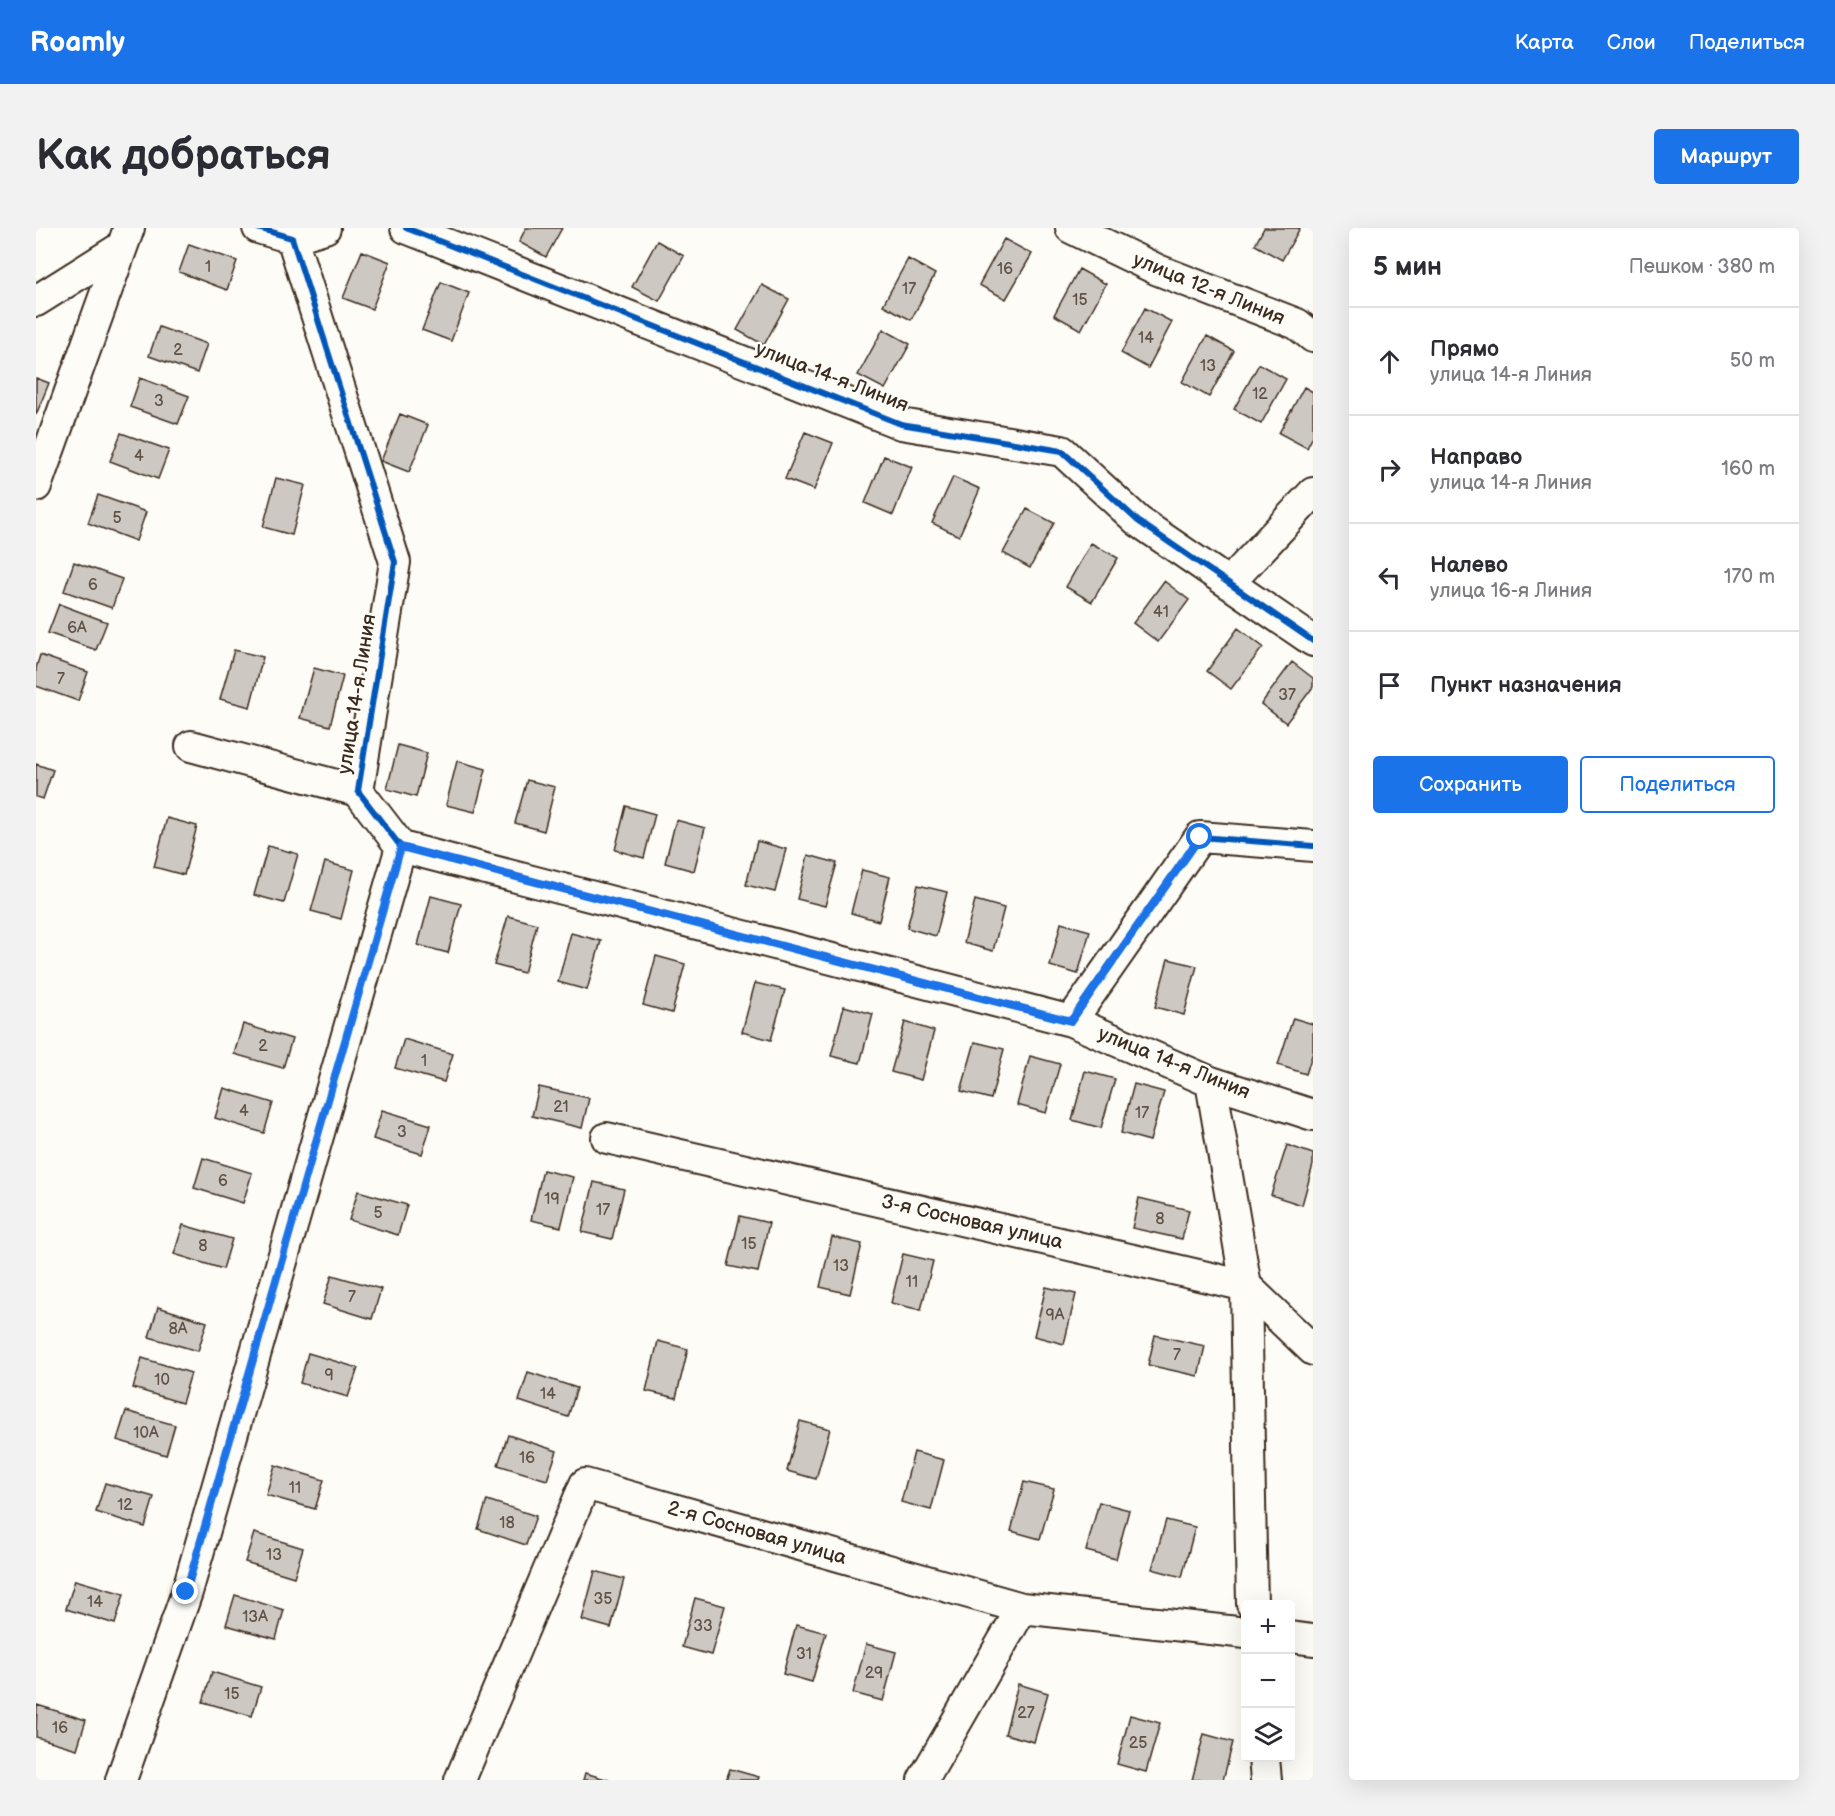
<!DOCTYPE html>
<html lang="ru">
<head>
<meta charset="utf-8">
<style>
  :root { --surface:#fff; --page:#f2f2f3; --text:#2b2b33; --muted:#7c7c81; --line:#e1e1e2; --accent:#1a73e8 }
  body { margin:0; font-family:"Balsamiq Sans",sans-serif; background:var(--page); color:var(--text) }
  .controls { position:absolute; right:18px; bottom:18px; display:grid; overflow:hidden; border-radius:6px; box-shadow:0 6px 24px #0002 }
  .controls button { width:54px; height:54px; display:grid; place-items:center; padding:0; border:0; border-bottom:2px solid var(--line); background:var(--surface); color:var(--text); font:30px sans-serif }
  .stop { position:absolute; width:18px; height:18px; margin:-14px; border:4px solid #1a73e8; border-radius:50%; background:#fff }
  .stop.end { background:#1a73e8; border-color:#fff; box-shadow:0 2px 6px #0008 }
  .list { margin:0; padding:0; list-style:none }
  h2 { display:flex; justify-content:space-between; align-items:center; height:78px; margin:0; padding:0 24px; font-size:26px }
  h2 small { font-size:20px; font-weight:400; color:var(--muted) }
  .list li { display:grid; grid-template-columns:39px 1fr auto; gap:18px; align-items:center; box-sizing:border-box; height:108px; padding:0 24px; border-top:2px solid var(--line) }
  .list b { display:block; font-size:22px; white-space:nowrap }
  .list p { margin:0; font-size:20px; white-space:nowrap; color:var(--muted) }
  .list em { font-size:20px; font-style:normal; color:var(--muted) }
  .actions { display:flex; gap:12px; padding:18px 24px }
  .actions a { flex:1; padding:14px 0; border:2px solid var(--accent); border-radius:6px; text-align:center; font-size:21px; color:var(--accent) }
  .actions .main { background:var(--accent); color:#fff }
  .icon { flex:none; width:33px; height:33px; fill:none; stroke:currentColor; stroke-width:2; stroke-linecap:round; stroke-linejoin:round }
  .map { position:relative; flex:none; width:1277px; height:1552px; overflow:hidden; border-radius:6px }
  header { display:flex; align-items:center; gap:36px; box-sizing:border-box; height:84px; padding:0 30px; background:var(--accent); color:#fff }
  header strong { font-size:28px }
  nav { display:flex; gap:33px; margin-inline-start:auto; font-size:21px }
  .intro { display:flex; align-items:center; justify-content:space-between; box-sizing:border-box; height:144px; padding:0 36px }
  h1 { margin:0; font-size:42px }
  .button { padding:15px 27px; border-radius:6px; background:var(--accent); color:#fff; font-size:21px; font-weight:700 }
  main { display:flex; gap:36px; padding:0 36px }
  aside { flex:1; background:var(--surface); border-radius:6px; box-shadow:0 6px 24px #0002 }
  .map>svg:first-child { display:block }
  .building { fill:#cdc8c2; stroke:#3b2a1e; stroke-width:1.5 }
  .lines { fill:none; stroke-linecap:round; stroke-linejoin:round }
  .minor-casing { stroke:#3b2a1e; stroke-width:34 }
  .minor { stroke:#fdfcf7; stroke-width:30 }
  .cycleway-casing { stroke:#fdfcf7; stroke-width:10 }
  .cycleway { stroke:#0057b8; stroke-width:6 }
  .route { stroke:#1a73e8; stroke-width:8 }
  .labels { text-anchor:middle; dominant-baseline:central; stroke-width:5; stroke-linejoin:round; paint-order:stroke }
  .number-label { font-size:16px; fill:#605247 }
  .street-label { font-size:20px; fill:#3b2a1e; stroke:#fdfcf7 }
</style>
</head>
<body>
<header>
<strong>Roamly</strong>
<nav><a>Карта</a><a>Слои</a><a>Поделиться</a></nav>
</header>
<div class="intro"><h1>Как добраться</h1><a class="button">Маршрут</a></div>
<main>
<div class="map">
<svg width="1277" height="1552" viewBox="0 0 1277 1552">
  <rect width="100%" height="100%" fill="#fdfcf7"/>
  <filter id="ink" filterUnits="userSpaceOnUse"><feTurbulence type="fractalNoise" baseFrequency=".0167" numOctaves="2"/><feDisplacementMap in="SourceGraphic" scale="12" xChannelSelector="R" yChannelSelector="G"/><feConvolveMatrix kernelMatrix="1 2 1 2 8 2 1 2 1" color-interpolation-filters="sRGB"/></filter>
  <g filter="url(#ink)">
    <path class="building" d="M490,0h36l-16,29 -27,-15z
      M1228,0h36l-18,32 -27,-15z
      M968,11l28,15 -26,45 -27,-14z
      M621,13l27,15 -25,45 -27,-14z
      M153,16l48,17 -10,29 -48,-18z
      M326,23l28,11 -18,47 -29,-11z
      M872,31l27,15 -24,46 -28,-15z
      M1043,41l27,15 -25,46 -27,-15z
      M405,54l28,11 -18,48 -29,-11z
      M726,57l27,14 -25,46 -27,-15z
      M1109,80l27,14 -24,46 -27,-15z
      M123,99l48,17 -10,29 -48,-17z
      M847,101l27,15 -25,45 -27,-14z
      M1171,108l27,15 -25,46 -27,-15z
      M1223,136l27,15 -25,45 -27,-15z
      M0,150l13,5 -13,32z
      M104,150l49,18 -11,28 -48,-17z
      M1268,159l9,5v44l-6,12 -28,-15z
      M364,186l28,11 -19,47 -28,-11z
      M769,204l28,11 -19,47 -29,-11z
      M85,205l48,17 -11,29 -48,-18z
      M848,228l28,11 -19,48 -28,-12z
      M917,249l27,12 -21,47 -27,-13z
      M240,250l29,7 -13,50 -29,-8z
      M62,267l48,17 -10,29 -48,-18z
      M991,281l27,14 -24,45 -27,-15z
      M1055,315l27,15 -26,44 -26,-15z
      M38,334l48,17 -10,29 -48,-17z
      M1128,353l25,19 -31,42 -25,-19z
      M23,376l48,18 -11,28 -48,-17z
      M1202,400l25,19 -32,42 -24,-18z
      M198,422l29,7 -13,50 -30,-8z
      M4,427l48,17 -10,29 -42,-15v-18z
      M1256,434l21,16v9l-27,36 -25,-19z
      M278,440l29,8 -13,50 -30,-8z
      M362,517l29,8 -11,44 -29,-8z
      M421,533l29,8 -11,43 -29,-7z
      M0,536l17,6 -10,29 -7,-2z
      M491,552l28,7 -11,44 -29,-8z
      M590,578l29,8 -11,44 -29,-8z
      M131,590l30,8 -13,49 -30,-8z
      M640,592l29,8 -11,43 -29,-8z
      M721,613l29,8 -11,43 -29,-7z
      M232,618l30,8 -14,49 -30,-8z
      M772,627l29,8 -12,43 -28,-7z
      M289,634l29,8 -13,49 -30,-8z
      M826,642l28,7 -11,44 -28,-8z
      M882,657l29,7 -11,44 -29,-8z
      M395,668l30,8 -13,49 -30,-8z
      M939,672l29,8 -11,43 -29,-8z
      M472,688l29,8 -13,49 -30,-8z
      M1025,695l29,8 -12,43 -28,-8z
      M535,705l30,8 -14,49 -29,-8z
      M620,728l29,8 -13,49 -29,-8z
      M1132,731l29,7 -13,49 -29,-8z
      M719,755l30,7 -14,50 -29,-8z
      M808,778l29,8 -13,49 -29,-7z
      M1257,790l20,6v28l-7,22 -28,-9z
      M869,794l29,9 -13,49 -30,-8z
      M207,796l49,15 -9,29 -49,-14z
      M368,811l49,15 -9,28 -49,-14z
      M939,814l29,7 -13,50 -30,-8z
      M994,828l30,8 -14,49 -29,-8z
      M1049,843l30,8 -14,49 -29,-8z
      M1098,856l30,8 -14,49 -29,-8z
      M503,859l50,11 -7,30 -50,-12z
      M188,860l49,15 -9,30 -49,-15z
      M346,882l49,15 -9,29 -49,-15z
      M1251,917l26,9v11l-11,40 -31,-10z
      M167,930l49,15 -9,30 -49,-15z
      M507,942l30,7 -12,50 -30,-7z
      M558,954l30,7 -12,50 -30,-7z
      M322,963l49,14 -9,30 -49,-15z
      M1103,970l50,12 -7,29 -50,-11z
      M704,988l29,7 -11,49 -30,-6z
      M147,997l49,14 -9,30 -49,-15z
      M796,1009l30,7 -12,50 -30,-7z
      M867,1026l30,7 -12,49 -30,-7z
      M296,1047l49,14 -9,30 -49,-15z
      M1010,1059l30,7 -12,50 -30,-8z
      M122,1079l49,15 -9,29 -49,-14z
      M1119,1107l50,11 -7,30 -50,-11z
      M622,1113l30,8 -12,49 -30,-7z
      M272,1125l50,15 -10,29 -48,-14z
      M106,1130l49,15 -9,30 -49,-15z
      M492,1144l49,16 -9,29 -49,-16z
      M90,1183l49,14 -9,30 -49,-15z
      M764,1193l30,8 -14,50 -29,-8z
      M472,1207l49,16 -10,29 -49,-15z
      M878,1224l30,8 -13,50 -30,-8z
      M239,1237l49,15 -9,29 -49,-14z
      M988,1254l30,7 -14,50 -29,-8z
      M69,1255l49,14 -9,30 -49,-15z
      M451,1272l49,16 -10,29 -48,-16z
      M1063,1274l30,8 -13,49 -30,-8z
      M1130,1292l29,7 -13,50 -30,-8z
      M218,1305l49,15 -9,29 -49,-15z
      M559,1343l29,8 -13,49 -29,-8z
      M39,1352l49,14 -9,30 -49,-15z
      M199,1367l49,15 -8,29 -50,-14z
      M659,1370l30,8 -14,49 -29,-8z
      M760,1397l30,8 -14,49 -29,-8z
      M830,1416l30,8 -13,49 -30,-8z
      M176,1444l49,15 -9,29 -49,-14z
      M982,1456l30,9 -14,49 -29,-8z
      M1,1477l49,15 -9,29 -41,-12z
      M1094,1487l30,8 -14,49 -29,-8z
      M1168,1506l29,8 -10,38h-31z
      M694,1541l29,8 -1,3h-32z
      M549,1545l24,7h-26z"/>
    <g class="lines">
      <g class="minor-casing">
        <path id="minor" d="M222,0l34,10 103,324 -37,229 43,56 670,174 129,-184 113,9
          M370,0l495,196 161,27 76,70 175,120
          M1035,0l87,42 139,54 16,13
          M256,10l33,-10
          M0,73l86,-54
          M0,258l93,-258
          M1193,355l84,-90
          M155,518l167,45
          M1035,793l140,61 102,33
          M1175,854l35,204 6,318
          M571,910l639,148 67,64
          M1254,1409l23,3
          M1228,1530l2,22
          M85,1552l66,-188 214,-745
          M424,1552l125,-296 437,124 224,25
          M887,1552l99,-172"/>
      </g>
      <use href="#minor" class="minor"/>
      <g class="cycleway-casing">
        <path id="cycleway" d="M222,0l34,10 103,324 -37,229 43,56 670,174 129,-184 113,9
          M370,0l495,196 161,27 76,70 175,120"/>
      </g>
      <use href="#cycleway" class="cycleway"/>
    </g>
  </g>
  <g class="lines" filter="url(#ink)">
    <path class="route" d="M150,1364l215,-745 670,174 129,-184"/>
  </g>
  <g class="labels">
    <g class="number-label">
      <text x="172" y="39">1</text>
      <text x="969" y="41">16</text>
      <text x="873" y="61">17</text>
      <text x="1044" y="72">15</text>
      <text x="1110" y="110">14</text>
      <text x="142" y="122">2</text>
      <text x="1172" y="138">13</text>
      <text x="1224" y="166">12</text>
      <text x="123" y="173">3</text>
      <text x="103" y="228">4</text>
      <text x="81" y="290">5</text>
      <text x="57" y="357">6</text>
      <text x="1125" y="384">41</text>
      <text x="41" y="400">6А</text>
      <text x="25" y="451">7</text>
      <text x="1251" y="467">37</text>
      <text x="227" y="818">2</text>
      <text x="388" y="833">1</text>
      <text x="525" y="879">21</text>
      <text x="208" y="883">4</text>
      <text x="1106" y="885">17</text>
      <text x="366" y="904">3</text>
      <text x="187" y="953">6</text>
      <text x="516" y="971">19</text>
      <text x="567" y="982">17</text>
      <text x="342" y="985">5</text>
      <text x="1124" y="991">8</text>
      <text x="713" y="1016">15</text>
      <text x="167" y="1018">8</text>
      <text x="805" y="1038">13</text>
      <text x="876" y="1054">11</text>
      <text x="316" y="1069">7</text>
      <text x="1019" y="1087">9А</text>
      <text x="142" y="1101">8А</text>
      <text x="1141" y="1127">7</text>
      <text x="293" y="1147">9</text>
      <text x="126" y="1152">10</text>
      <text x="512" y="1166">14</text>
      <text x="110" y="1205">10А</text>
      <text x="491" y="1230">16</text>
      <text x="259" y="1260">11</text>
      <text x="89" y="1277">12</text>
      <text x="471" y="1295">18</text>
      <text x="238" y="1327">13</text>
      <text x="567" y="1371">35</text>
      <text x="59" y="1374">14</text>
      <text x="219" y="1389">13А</text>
      <text x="667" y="1398">33</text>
      <text x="768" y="1426">31</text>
      <text x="838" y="1445">29</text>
      <text x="196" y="1466">15</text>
      <text x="990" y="1485">27</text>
      <text x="24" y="1500">16</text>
      <text x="1102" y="1515">25</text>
    </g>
    <g class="street-label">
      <text transform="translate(1173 61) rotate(22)">улица 12-я Линия</text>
      <text transform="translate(796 149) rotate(21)">улица 14-я Линия</text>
      <text transform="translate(321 466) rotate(-81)">улица 14-я Линия</text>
      <text transform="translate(1138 835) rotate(22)">улица 14-я Линия</text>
      <text transform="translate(936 994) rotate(13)">3-я Сосновая улица</text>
      <text transform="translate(721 1305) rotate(16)">2-я Сосновая улица</text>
    </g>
  </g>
</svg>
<div class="controls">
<button>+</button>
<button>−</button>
<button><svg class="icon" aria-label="layers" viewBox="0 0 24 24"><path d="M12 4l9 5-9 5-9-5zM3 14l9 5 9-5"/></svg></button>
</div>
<div class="stop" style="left:1164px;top:609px"></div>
<div class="stop end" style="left:150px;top:1364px"></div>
</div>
<aside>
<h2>5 мин<small>Пешком · 380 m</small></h2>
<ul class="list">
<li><svg class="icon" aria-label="ahead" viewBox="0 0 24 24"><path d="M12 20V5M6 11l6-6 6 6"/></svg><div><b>Прямо</b><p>улица 14-я Линия</p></div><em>50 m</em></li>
<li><svg class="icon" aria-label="right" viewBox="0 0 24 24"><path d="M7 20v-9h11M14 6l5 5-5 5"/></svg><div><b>Направо</b><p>улица 14-я Линия</p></div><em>160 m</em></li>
<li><svg class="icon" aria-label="left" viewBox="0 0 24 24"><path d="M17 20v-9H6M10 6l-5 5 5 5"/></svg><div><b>Налево</b><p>улица 16-я Линия</p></div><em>170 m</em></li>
<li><svg class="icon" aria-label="arrive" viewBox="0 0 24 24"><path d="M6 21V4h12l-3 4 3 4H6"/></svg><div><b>Пункт назначения</b></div></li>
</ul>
<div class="actions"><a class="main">Сохранить</a><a>Поделиться</a></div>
</aside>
</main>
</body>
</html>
